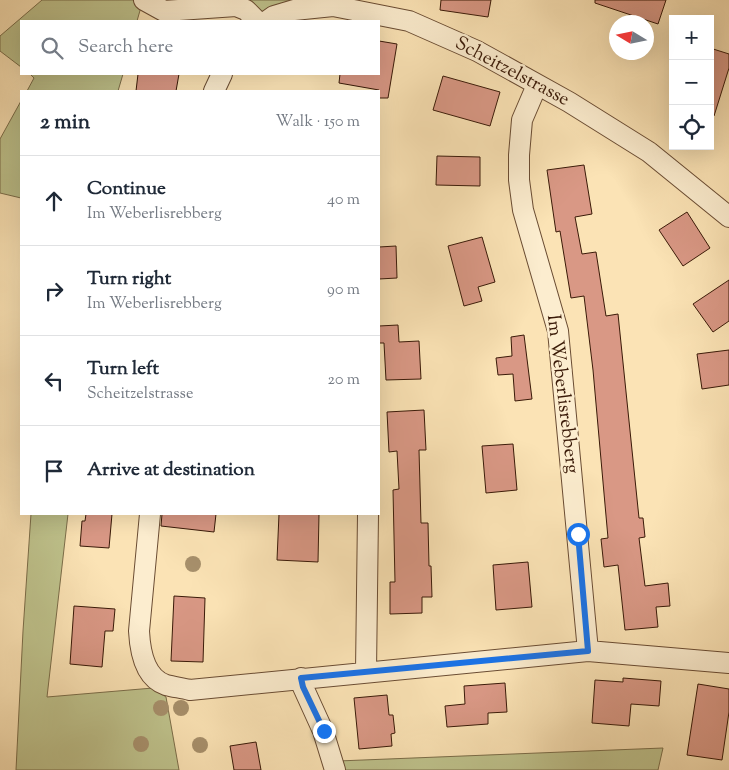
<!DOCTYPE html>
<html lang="en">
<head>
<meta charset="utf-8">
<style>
  :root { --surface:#fff; --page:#f6f6f7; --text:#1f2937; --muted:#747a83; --line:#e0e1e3 }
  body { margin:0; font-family:"Sorts Mill Goudy",serif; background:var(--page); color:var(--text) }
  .controls { position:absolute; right:15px; top:15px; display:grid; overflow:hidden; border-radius:0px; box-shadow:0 5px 20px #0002 }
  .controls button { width:45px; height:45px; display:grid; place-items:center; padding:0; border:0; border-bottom:1px solid var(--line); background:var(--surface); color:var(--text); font:25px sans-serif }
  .compass { position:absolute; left:609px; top:15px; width:45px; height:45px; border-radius:50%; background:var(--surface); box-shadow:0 5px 20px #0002; rotate:280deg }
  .stop { position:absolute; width:15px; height:15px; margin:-11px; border:4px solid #1a73e8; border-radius:50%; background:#fff }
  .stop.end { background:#1a73e8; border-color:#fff; box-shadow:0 1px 5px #0008 }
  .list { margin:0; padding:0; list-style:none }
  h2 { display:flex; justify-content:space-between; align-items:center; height:65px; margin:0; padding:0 20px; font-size:21px }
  h2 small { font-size:16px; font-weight:400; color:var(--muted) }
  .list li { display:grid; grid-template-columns:32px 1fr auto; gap:15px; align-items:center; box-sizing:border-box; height:90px; padding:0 20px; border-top:1px solid var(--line) }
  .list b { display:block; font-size:19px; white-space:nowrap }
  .list p { margin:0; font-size:16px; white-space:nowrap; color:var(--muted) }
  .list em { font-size:16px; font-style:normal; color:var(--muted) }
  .icon { flex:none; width:28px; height:28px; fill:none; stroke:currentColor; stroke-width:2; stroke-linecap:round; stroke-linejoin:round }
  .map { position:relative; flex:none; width:729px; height:770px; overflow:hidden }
  .search { position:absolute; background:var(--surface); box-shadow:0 5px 20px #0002; left:20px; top:20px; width:360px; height:55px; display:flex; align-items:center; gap:12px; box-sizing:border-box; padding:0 18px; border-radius:0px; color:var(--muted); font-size:19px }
  .panel { position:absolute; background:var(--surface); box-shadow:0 5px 20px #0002; left:20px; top:90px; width:360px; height:425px; border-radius:0px }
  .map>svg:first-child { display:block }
  .green { fill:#bfc38d; stroke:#7c6e4a }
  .building { fill:#d99885; stroke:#3a1a08 }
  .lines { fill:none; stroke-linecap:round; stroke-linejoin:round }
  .minor-casing { stroke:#6a4c33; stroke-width:22 }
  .minor { stroke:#fcedcf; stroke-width:20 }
  .tree { fill:#a7906c }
  .route { stroke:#1a73e8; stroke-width:6 }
  .labels { text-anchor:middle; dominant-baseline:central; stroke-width:5; stroke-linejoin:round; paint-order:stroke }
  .street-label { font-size:19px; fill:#3a1a08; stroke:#fcedcf }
</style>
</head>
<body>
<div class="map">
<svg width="729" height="770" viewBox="0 0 729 770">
  <rect width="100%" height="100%" fill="#fbe3b5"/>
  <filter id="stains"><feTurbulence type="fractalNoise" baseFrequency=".004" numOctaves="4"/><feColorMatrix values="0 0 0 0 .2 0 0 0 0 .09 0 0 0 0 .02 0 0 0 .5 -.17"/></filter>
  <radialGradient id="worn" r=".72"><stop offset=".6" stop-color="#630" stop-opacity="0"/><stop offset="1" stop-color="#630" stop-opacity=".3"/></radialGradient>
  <path class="green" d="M42,0h101l-6,21h-116v46l-21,-16v-15z
    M247,0h46l-32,12z
    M30,74h93l-5,17h-91l7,-13z
    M21,101v97l-21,-5v-54z
    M31,514h37l-21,183 106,-9 13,9 13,73h-163l7,-139z
    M663,748l-5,22h-318l-2,-9z"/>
  <path class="building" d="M441,0h50l-3,17 -48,-7z
    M595,0h71l-8,24 -63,-21z
    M379,41l18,3 -9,54h-9v-8l-40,-7 1,-9h39z
    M710,48l19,6v14l-15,48 -4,-1z
    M138,74h41l-3,17h-40z
    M443,76l57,16 -10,34 -57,-16z
    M437,156l43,1v29l-44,-1z
    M584,165l8,49 -17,3 7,37 14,-2 10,64 12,-2 21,204h4l2,19 -6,1 6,48 23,-3 2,23 -14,1 2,20 -33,3 -7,-65 -14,2 -3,-28 7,-1 -15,-168 -9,-74 -13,2 -11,-67 -4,1 -9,-62z
    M687,212l23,36 -27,18 -24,-36z
    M482,237l13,45 -17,5 4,14 -18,5 -16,-60z
    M396,246l1,32 -18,1v-32z
    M729,280v41l-16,11 -20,-28z
    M398,325l1,17 20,-1 2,38 -35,1 -2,-37h-5v-17z
    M524,335l8,64 -17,2 -2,-27 -15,1 -2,-17 16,-2 -1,-19z
    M729,350v35l-27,4 -5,-35z
    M424,410l2,40h-7l2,73h7l1,43h2l1,31h-10v16l-32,1v-32h5l-2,-92 6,-1 -2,-38 -8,1 -2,-40z
    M513,444l4,46 -31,3 -4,-47z
    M86,514h26l-3,34 -29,-2 2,-25h3z
    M162,514h54l-2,18 -53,-6z
    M279,514h40l-1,48 -41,-2z
    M528,562l4,45 -36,3 -3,-45z
    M174,596l31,2 -2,64 -32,-1z
    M74,606l41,3 -2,22h-8l-3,36 -32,-3z
    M623,678l38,3 -2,25 -28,-2 -2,22 -37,-3 3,-43 28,2z
    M505,683l2,29 -19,1v11l-41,3 -2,-21 20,-2 -1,-18z
    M698,684l31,5v23l-7,48 -35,-5z
    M387,695l2,20h4l2,18 -4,1 1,12 -33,3 -5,-51z
    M256,742l5,28h-27l-4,-24z"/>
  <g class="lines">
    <g class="minor-casing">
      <path id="minor" d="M144,0l20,11 72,-5 10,4 11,11
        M267,21l7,-5 20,-6 39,-4 76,15 68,30 92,51 80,50 80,65
        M214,91l8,-17
        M150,514l-11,117c1,20 6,47 27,54 8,2 16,3 24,5l398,-39 -30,-320 -35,-121 -4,-30v-25l3,-35 15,-35
        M588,651l141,12
        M366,671l2,-157
        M301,678l2,9 20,44 12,39"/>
    </g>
    <use href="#minor" class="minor"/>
  </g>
  <g class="tree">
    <circle cx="193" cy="564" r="8"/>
    <circle cx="161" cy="708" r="8"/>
    <circle cx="181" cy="708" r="8"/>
    <circle cx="141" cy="744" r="8"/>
    <circle cx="200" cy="745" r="8"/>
  </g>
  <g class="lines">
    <path class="route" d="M324,731l-21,-44 -2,-9 287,-27 -10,-117"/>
  </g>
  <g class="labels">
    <g class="street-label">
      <text transform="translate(512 72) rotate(28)">Scheitzelstrasse</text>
      <text transform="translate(562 394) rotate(83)">Im Weberlisrebberg</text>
    </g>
  </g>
  <rect width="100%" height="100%" filter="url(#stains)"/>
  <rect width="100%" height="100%" fill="url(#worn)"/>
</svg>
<div class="controls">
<button>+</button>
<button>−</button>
<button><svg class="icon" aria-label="locate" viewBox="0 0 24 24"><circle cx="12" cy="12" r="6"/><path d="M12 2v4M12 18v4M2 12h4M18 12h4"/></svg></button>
</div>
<svg class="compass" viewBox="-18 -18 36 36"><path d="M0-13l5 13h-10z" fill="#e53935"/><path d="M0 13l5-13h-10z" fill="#747a83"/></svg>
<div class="stop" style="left:578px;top:534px"></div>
<div class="stop end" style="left:324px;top:731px"></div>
<div class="search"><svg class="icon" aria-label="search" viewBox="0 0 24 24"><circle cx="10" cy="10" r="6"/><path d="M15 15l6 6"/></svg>Search here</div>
<section class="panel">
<h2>2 min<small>Walk · 150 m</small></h2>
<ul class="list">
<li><svg class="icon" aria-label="ahead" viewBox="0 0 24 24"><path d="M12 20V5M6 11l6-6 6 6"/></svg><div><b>Continue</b><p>Im Weberlisrebberg</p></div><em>40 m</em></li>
<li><svg class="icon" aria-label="right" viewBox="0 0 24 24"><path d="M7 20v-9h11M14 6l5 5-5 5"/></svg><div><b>Turn right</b><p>Im Weberlisrebberg</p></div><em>90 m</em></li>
<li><svg class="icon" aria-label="left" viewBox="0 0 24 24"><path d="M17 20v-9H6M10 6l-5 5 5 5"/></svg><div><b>Turn left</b><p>Scheitzelstrasse</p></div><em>20 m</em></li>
<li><svg class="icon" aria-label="arrive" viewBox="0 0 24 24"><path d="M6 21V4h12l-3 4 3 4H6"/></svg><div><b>Arrive at destination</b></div></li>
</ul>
</section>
</div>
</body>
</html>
